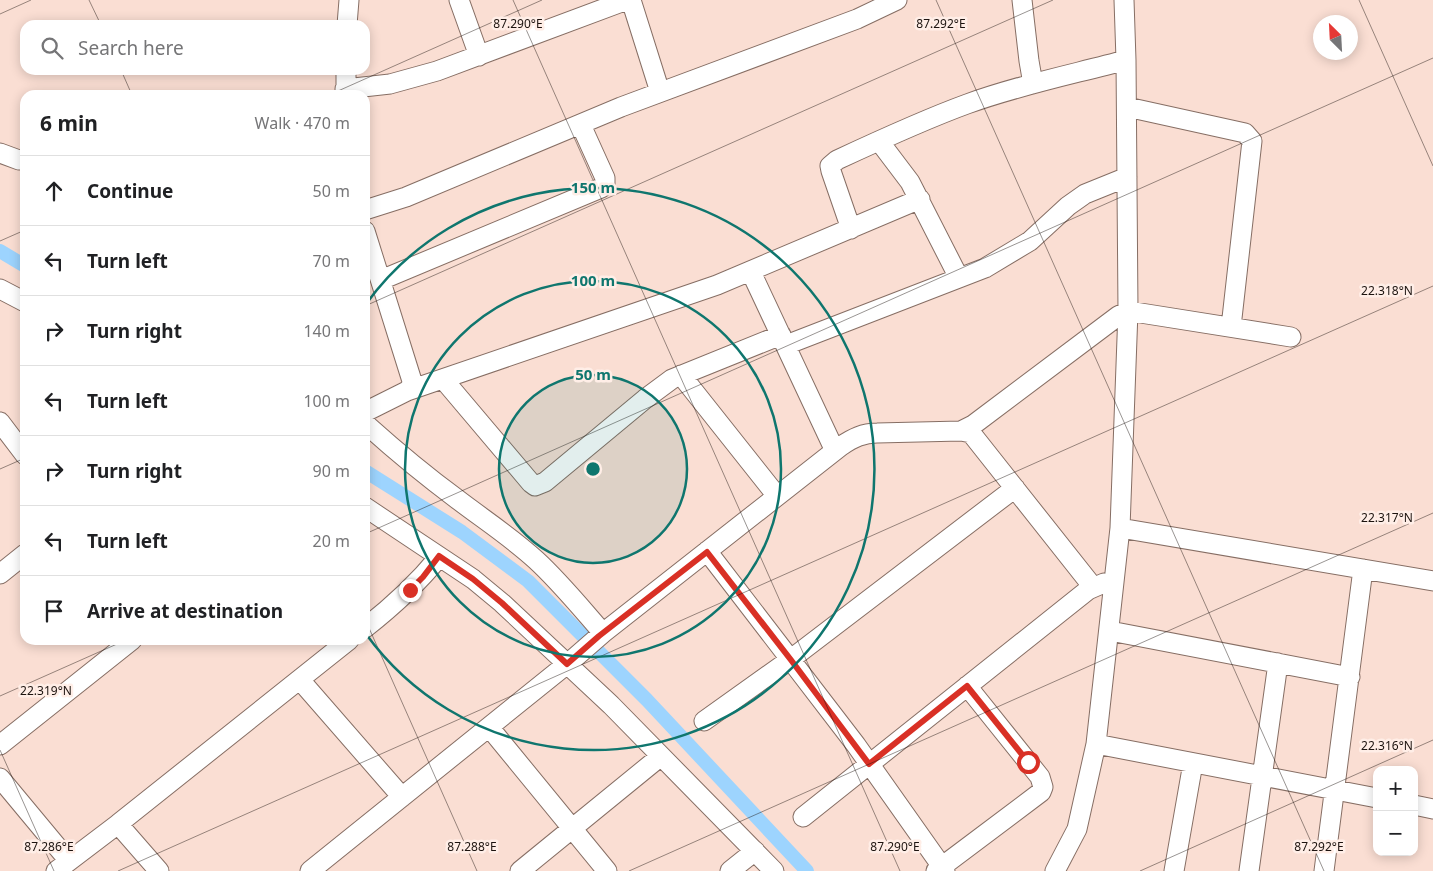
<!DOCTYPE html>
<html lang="en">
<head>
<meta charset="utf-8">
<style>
  :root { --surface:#fff; --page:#f2f2f2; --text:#202124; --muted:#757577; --line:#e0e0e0 }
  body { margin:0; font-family:"Noto Sans",sans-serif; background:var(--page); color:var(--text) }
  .controls { position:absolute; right:15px; bottom:15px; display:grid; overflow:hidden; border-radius:10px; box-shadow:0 2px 12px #0003 }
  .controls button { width:45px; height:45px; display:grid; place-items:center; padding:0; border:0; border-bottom:1px solid var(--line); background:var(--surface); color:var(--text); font:25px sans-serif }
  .compass { position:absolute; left:1313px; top:15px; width:45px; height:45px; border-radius:50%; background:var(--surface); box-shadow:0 2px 12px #0003; rotate:336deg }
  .stop { position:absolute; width:15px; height:15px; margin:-11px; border:4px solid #d93025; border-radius:50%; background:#fff }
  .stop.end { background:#d93025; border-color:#fff; box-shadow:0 1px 5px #0008 }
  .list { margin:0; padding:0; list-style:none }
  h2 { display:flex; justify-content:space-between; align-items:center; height:65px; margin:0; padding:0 20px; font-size:21px }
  h2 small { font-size:16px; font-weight:400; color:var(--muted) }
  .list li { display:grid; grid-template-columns:32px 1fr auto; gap:15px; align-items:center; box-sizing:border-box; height:70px; padding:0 20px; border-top:1px solid var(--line) }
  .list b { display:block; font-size:19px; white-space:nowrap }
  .list em { font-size:16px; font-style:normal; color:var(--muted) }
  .icon { flex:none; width:28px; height:28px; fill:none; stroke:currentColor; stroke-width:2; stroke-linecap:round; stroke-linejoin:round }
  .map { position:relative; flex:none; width:1433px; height:871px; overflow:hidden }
  .search { position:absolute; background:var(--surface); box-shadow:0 2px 12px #0003; left:20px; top:20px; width:350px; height:55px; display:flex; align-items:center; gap:12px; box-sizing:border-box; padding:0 18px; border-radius:15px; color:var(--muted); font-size:19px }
  .panel { position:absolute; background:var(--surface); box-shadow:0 2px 12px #0003; left:20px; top:90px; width:350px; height:555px; border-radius:15px }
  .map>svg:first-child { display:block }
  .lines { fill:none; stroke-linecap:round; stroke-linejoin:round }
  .canal { stroke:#9dd4fe; stroke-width:14 }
  .minor-casing { stroke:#866e64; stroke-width:21 }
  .minor { stroke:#fff; stroke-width:19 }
  .route { stroke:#d93025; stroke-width:6 }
  .ticks { fill:none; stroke:#1c130f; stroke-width:1; stroke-opacity:0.45 }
  .ring { fill:none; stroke:#0f766e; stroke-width:2.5 }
  .ticks-label { font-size:12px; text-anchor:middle; fill:#1c130f; stroke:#ffeee7; stroke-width:5; stroke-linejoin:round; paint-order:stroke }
  .centre { fill:#0f766e; stroke:#ffeee7; stroke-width:2.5 }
  .ring-label { font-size:15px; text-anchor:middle; font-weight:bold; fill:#0f766e; stroke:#ffeee7; stroke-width:5; stroke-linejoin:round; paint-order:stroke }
</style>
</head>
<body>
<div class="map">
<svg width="1433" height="871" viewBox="0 0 1433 871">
  <rect width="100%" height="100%" fill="#faded3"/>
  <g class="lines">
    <path class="canal" d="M0,251l25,15
      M365,471l97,61 66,49 119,119 160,171"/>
    <g class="minor-casing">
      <path id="minor" d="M459,0l20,56
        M631,0l29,92
        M1022,0l7,61 4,23
        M347,25l2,-25
        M345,89l45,-5 47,-13 190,-71
        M346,95v-25
        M1127,107l118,26 7,8 -21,186
        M879,141l31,41 49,96
        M0,153l19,7h6
        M365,210l41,-13 215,-90 236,-88 40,-19
        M851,229l-20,-58 -1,-5 7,-6c43,-20 86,-40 130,-56 52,-19 107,-30 159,-44
        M365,231l47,150 -1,6 -4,4 -42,21
        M751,272l84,179
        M381,280l220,-92 4,-3v-7l-24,-53
        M0,289l25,13
        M786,345l199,-77 45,-27 38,-35 17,-12 42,-17
        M681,375l96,121
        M443,379l88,104 4,3 10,-4 100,-83 27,-20 109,-44
        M407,391l310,-106 203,-86
        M0,422l25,33
        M365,422l3,4c29,26 58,50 89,73 26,20 54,38 79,61 24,22 45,48 67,73
        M961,431l12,-6 145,-109 10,-5 163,26
        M365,507l108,72 29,24 109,102 163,166
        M1120,528l313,53
        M707,551l149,194 89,126
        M0,574l25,-20
        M365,628c28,-22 52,-44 74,-71
        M1110,631l240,46
        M300,680l102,117
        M704,721l87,-62 224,-171
        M489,727l118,144
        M1096,744l281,54
        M0,745l132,-105
        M0,778l69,83
        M1414,805l19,4
        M803,817l285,-227 16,-7
        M118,824l41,47
        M56,871l62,-47 231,-184
        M310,871l262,-211 31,-27 238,-187c12,-8 22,-13 36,-13l84,-2 10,2 122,154
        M520,871l141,-115
        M730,871l25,-20
        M936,871l105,-79 2,-5 -3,-10 -73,-91
        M1055,871l22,-42 19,-85 24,-216 8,-217 -2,-251 -2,-60
        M1174,871l19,-108
        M1249,871l29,-208
        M1324,871l39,-302"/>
    </g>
    <use href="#minor" class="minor"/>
  </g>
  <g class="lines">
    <path class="route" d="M410,590l13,-13 16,-21 34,23 29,24 65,61 32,-28 108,-84 84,108 78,104 98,-78 61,76"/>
  </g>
  <path class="ticks" d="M89,0l12,25M513,0l387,871M936,0l388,871M1359,0l74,166M0,14l31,-14M121,70l11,25M329,95l213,-95M0,241l25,-11M365,306l688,-306M0,469l25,-11M365,534l1068,-476M365,619l112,252M0,696l126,-56M0,750l54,121M118,871l1315,-585M629,871l804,-358M1140,871l293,-131"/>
  <circle cx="593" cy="469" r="94" fill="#0f766e" fill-opacity=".12"/>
  <g class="ring">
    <circle cx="593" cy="469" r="94"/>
    <circle cx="593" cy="469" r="188"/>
    <path d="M366 304A281 281 0 1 1 366 634"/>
  </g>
  <g class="ticks-label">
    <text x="518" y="28">87.290°E</text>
    <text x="941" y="28">87.292°E</text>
    <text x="1387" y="295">22.318°N</text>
    <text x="1387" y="522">22.317°N</text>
    <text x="46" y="695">22.319°N</text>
    <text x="1387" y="750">22.316°N</text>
    <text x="49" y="851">87.286°E</text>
    <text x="472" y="851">87.288°E</text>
    <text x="895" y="851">87.290°E</text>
    <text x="1319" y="851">87.292°E</text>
  </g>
  <circle cx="593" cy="469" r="8" class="centre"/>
  <g class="ring-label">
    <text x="593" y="193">150 m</text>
    <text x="593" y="286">100 m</text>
    <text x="593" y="380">50 m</text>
  </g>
</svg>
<div class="controls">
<button>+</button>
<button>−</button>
</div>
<svg class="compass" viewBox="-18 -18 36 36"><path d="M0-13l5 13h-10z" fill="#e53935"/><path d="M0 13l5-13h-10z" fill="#757577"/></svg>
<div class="stop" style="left:1028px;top:762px"></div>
<div class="stop end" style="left:410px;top:590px"></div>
<div class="search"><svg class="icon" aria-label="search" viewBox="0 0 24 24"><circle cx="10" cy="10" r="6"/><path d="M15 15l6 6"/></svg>Search here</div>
<section class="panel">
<h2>6 min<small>Walk · 470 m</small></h2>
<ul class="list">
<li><svg class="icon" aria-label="ahead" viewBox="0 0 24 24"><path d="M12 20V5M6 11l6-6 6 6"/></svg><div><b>Continue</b></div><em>50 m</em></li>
<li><svg class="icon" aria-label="left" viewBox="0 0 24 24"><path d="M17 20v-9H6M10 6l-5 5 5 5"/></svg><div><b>Turn left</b></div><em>70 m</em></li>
<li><svg class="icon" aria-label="right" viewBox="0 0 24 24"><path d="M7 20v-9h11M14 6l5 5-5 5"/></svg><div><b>Turn right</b></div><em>140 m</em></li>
<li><svg class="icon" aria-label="left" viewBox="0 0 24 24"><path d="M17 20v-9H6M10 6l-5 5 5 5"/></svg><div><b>Turn left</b></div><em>100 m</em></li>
<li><svg class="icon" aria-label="right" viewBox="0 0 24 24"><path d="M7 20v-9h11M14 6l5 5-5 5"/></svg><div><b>Turn right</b></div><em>90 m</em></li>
<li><svg class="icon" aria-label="left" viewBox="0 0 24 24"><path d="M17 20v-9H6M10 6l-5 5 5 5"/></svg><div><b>Turn left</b></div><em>20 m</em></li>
<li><svg class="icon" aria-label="arrive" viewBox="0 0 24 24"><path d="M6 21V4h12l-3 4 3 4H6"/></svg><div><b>Arrive at destination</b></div></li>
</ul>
</section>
</div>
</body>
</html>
